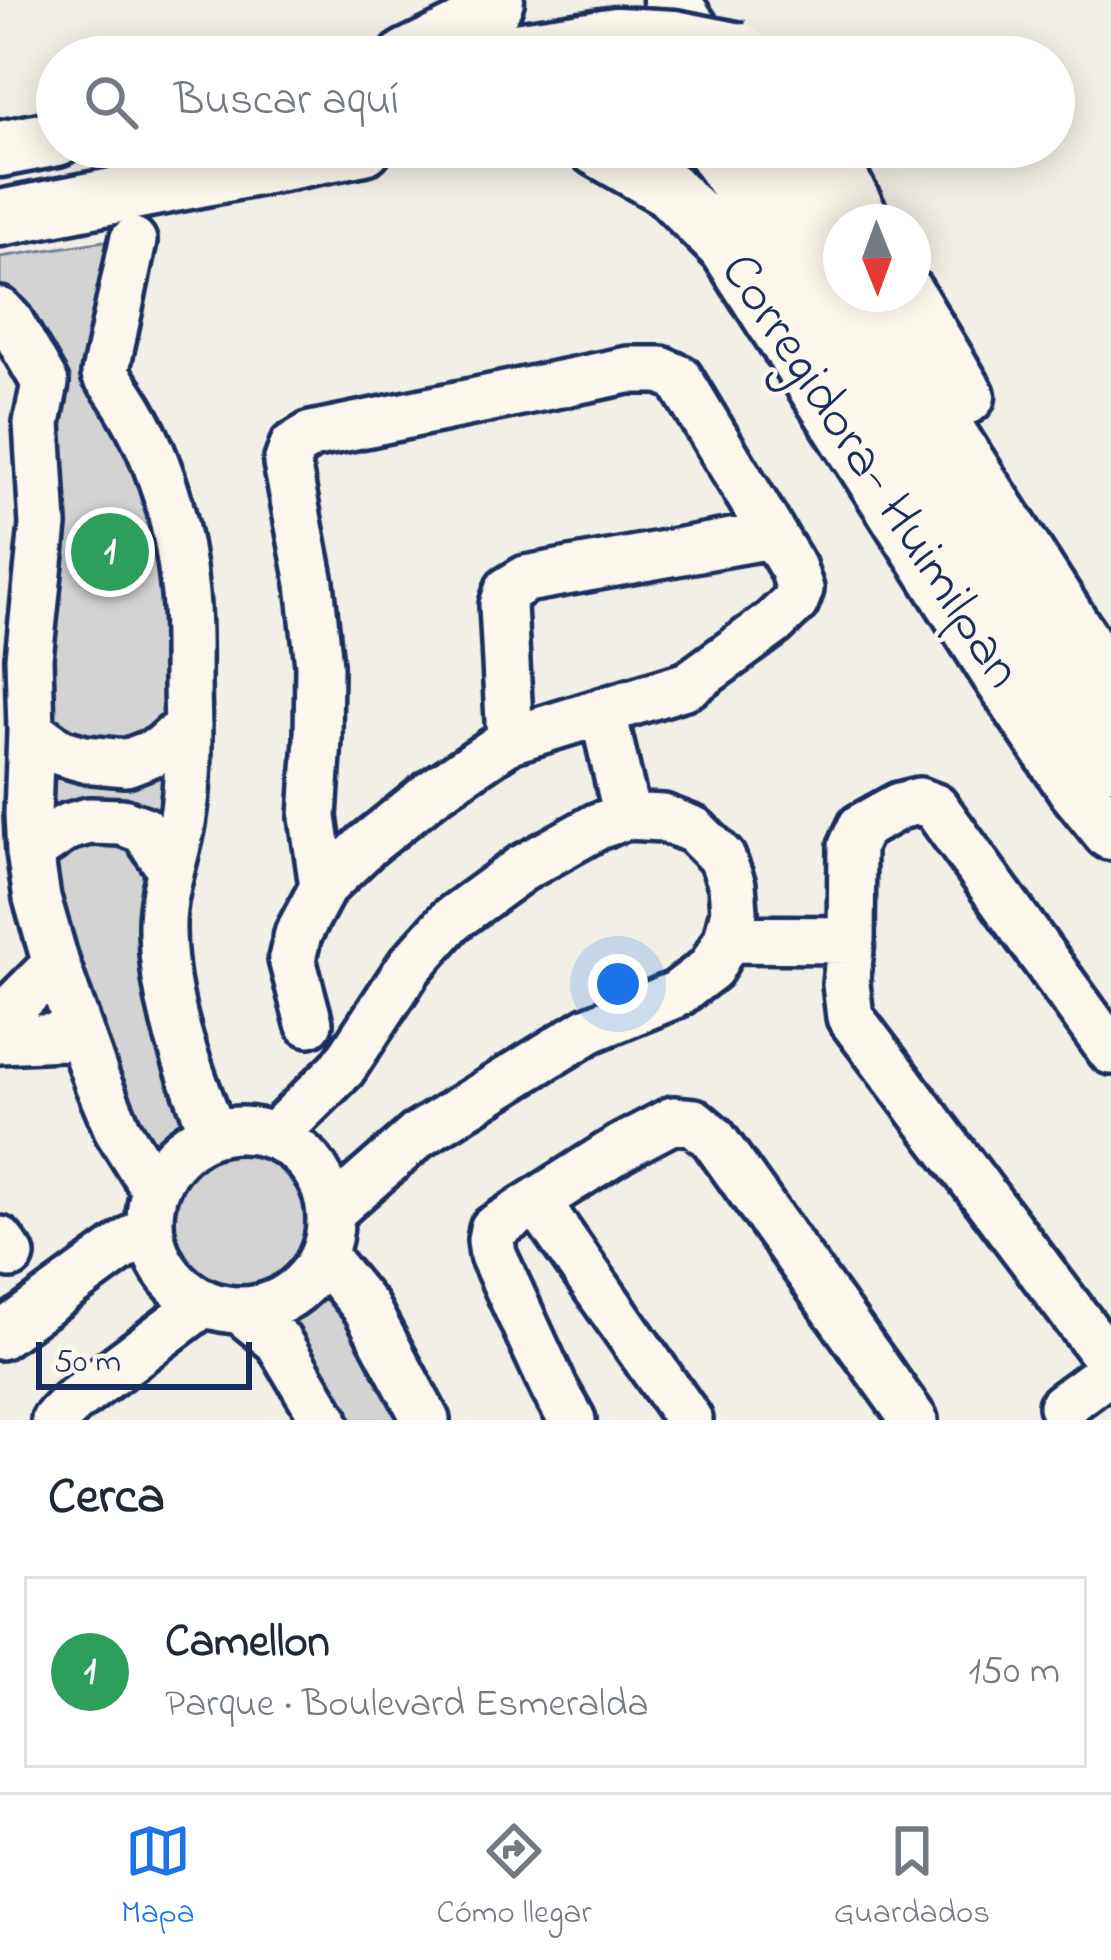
<!DOCTYPE html>
<html lang="es">
<head>
<meta charset="utf-8">
<style>
  :root { --surface:#fff; --page:#f2f2f3; --text:#1f2937; --muted:#747a83; --line:#e0e1e3; --accent:#1a73e8 }
  body { margin:0; font-family:"Indie Flower",sans-serif; background:var(--page); color:var(--text) }
  .compass { position:absolute; left:823px; top:204px; width:108px; height:108px; border-radius:50%; background:var(--surface); box-shadow:0 6px 30px #0003; rotate:179deg }
  .scale { position:absolute; left:36px; bottom:30px; width:216px; box-sizing:border-box; padding-left:12px; border:6px solid #1b2f5e; border-top:0; font-size:33px; line-height:42px; white-space:nowrap; color:#1b2f5e; -webkit-text-stroke:9px #fbf7ec; paint-order:stroke }
  .you { position:absolute; left:618px; top:984px; width:42px; height:42px; margin:-30px; border:9px solid #fff; border-radius:50%; background:#1a73e8; box-shadow:0 0 0 18px #1a73e833 }
  .badge { display:grid; place-items:center; width:78px; height:78px; border-radius:50%; background:var(--accent); color:#fff; font-size:39px; font-weight:700 }
  .pin { position:absolute; translate:-50% -50%; border:6px solid #fff; box-shadow:0 3px 12px #0006 }
  .list { margin:0; padding:0; list-style:none }
  h2 { display:flex; justify-content:space-between; align-items:center; height:156px; margin:0; padding:0 48px; font-size:51px }
  h2 small { font-size:39px; font-weight:400; color:var(--muted) }
  .list li { display:grid; grid-template-columns:78px 1fr auto; gap:36px; align-items:center; box-sizing:border-box; height:192px; margin:0 24px 24px; padding:0 24px; border:3px solid var(--line); border-radius:0px }
  .list b { display:block; font-size:45px; white-space:nowrap }
  .list p { margin:0; font-size:39px; white-space:nowrap; color:var(--muted) }
  .list em { font-size:39px; font-style:normal; color:var(--muted) }
  .icon { flex:none; width:66px; height:66px; fill:none; stroke:currentColor; stroke-width:2; stroke-linecap:round; stroke-linejoin:round }
  .map { position:relative; flex:none; width:1111px; height:1420px; overflow:hidden }
  .search { position:absolute; background:var(--surface); box-shadow:0 6px 30px #0003; left:36px; right:36px; top:36px; height:132px; display:flex; align-items:center; gap:30px; box-sizing:border-box; padding:0 42px; border-radius:66px; color:var(--muted); font-size:45px }
  .sheet { height:372px; background:var(--surface) }
  nav { display:flex; justify-content:space-around; align-items:center; box-sizing:border-box; height:168px; border-top:3px solid var(--line); background:var(--surface); font-size:33px; color:var(--muted) }
  nav a { display:grid; justify-items:center; gap:6px }
  nav .on { color:var(--accent) }
  .map>svg:first-child { display:block }
  .green { fill:#d2d3d2; stroke:#768198; stroke-width:3 }
  .lines { fill:none; stroke-linecap:round; stroke-linejoin:round }
  .minor-casing { stroke:#1b2f5e; stroke-width:54 }
  .major-casing { stroke:#1b2f5e; stroke-width:63 }
  .minor { stroke:#fbf7ec; stroke-width:45 }
  .major { stroke:#fbf7ec; stroke-width:54 }
  .major-bridge-casing { stroke:#1b2f5e; stroke-width:63; stroke-linecap:butt }
  .major-bridge { stroke:#fbf7ec; stroke-width:54 }
  .labels { text-anchor:middle; dominant-baseline:central; stroke-width:9; stroke-linejoin:round; paint-order:stroke }
  .street-label { font-size:54px; fill:#1b2f5e; stroke:#fbf7ec }
</style>
</head>
<body>
<div class="map">
<svg width="1111" height="1420" viewBox="0 0 1111 1420">
  <rect width="100%" height="100%" fill="#f2efe6"/>
  <filter id="ink" filterUnits="userSpaceOnUse"><feTurbulence type="fractalNoise" baseFrequency=".00833" numOctaves="2"/><feDisplacementMap in="SourceGraphic" scale="24" xChannelSelector="R" yChannelSelector="G"/><feConvolveMatrix kernelMatrix="1 2 1 2 8 2 1 2 1" color-interpolation-filters="sRGB"/></filter>
  <g filter="url(#ink)">
    <path class="green" d="M111,240l-6,134 61,113 4,382 41,259 39,1 25,6 40,30 17,46 -7,47 -19,23 19,-17 101,156h-101l-47,-79 -75,-37 -38,-30 -17,-46 2,-25 -94,-239 -19,-541 -37,-112v-54z"/>
    <g class="lines">
      <g class="minor-casing">
        <path id="minor" d="M0,311l10,11 35,61 -8,40 6,102 -14,133 2,73 -3,83 2,38 7,46 19,66 41,117 21,50 35,56
          M105,374c50,61 73,143 80,220 3,30 2,62 2,92 1,46 3,91 -5,137 -6,35 -21,70 -20,107 1,74 25,136 51,203
          M105,374l28,-133
          M603,713l24,103
          M31,731l29,21 24,7 42,4 34,-13 28,-25
          M510,740l-7,-135 5,-15 18,-11 245,-44
          M30,852l37,-25 22,-6 33,1 22,8 26,39
          M727,939l124,1
          M0,1020l56,-56
          M309,1023l-17,-64 6,-25 25,-47 44,-42 65,-52 78,-53 178,-55 85,-62 22,-21 5,-13 -7,-21 -114,-190 -18,-8h-33l-317,65 -18,11 -6,17 23,120 9,82 -1,74 -5,78 10,70
          M0,1040l81,-4
          M1111,1051l-176,-244 -16,-6 -20,5 -38,21 -9,19 -1,94 -5,44 4,33 261,347
          M150 1220a90 90 0 1 1 180 0a90 90 0 1 1-180 0Z
          M275,1135l68,-67 67,-102 41,-46 70,-51 77,-43 29,-10 36,2 31,12 28,28 10,27 2,26 -7,28 -16,29 -34,26 -88,36 -172,106 -85,75
          M537,1202l152,218
          M0,1240l11,15
          M325,1258l41,50 60,112
          M242,1312l36,29 47,79
          M0,1336l148,-108
          M1062,1406l49,-36
          M55,1420l16,-17 132,-99
          M572,1420l-18,-32 -61,-133 -2,-15 2,-11 127,-81 53,-28 21,2 19,16 201,282"/>
      </g>
      <g class="major-casing">
        <path id="major" d="M671,0l38,57
          M407,57l56,-27 31,-25 2,-5
          M469,57l148,-22
          M595,147l73,42 60,60 274,429 74,111 35,43
          M712,147l121,175 134,218 144,221
          M767,147l74,118
          M824,147l39,75
          M0,149l57,-11
          M0,218l364,-71
          M859,294l252,393
          M906,294l61,102"/>
      </g>
      <use href="#minor" class="minor"/>
      <use href="#major" class="major"/>
      <g class="major-bridge-casing">
        <path id="major-bridge" d="M617,35l57,3 66,13"/>
      </g>
      <use href="#major-bridge" class="major-bridge"/>
    </g>
  </g>
  <g class="labels">
    <g class="street-label">
      <text transform="translate(869 472) rotate(57)">Corregidora- Huimilpan</text>
    </g>
  </g>
</svg>
<svg class="compass" viewBox="-18 -18 36 36"><path d="M0-13l5 13h-10z" fill="#e53935"/><path d="M0 13l5-13h-10z" fill="#747a83"/></svg>
<div class="scale">50 m</div>
<div class="you"></div>
<div class="pin badge" style="left:110px;top:552px;background:#2e9e5b">1</div>
<div class="search"><svg class="icon" aria-label="search" viewBox="0 0 24 24"><circle cx="10" cy="10" r="6"/><path d="M15 15l6 6"/></svg>Buscar aquí</div>
</div>
<section class="sheet">
<h2>Cerca<small></small></h2>
<ul class="list">
<li><span class="badge" style="background:#2e9e5b">1</span><div><b>Camellon</b><p>Parque · Boulevard Esmeralda</p></div><em>150 m</em></li>
</ul>
</section>
<nav>
<a class="on"><svg class="icon" aria-label="map" viewBox="0 0 24 24"><path d="M3 6l6-2 6 2 6-2v14l-6 2-6-2-6 2zM9 4v14M15 6v14"/></svg>Mapa</a>
<a><svg class="icon" aria-label="directions" viewBox="0 0 24 24"><path d="M12 3l9 9-9 9-9-9zM9 14v-3h6M13 9l2 2-2 2"/></svg>Cómo llegar</a>
<a><svg class="icon" aria-label="saved" viewBox="0 0 24 24"><path d="M7 4h10v16l-5-4-5 4z"/></svg>Guardados</a>
</nav>
</body>
</html>
